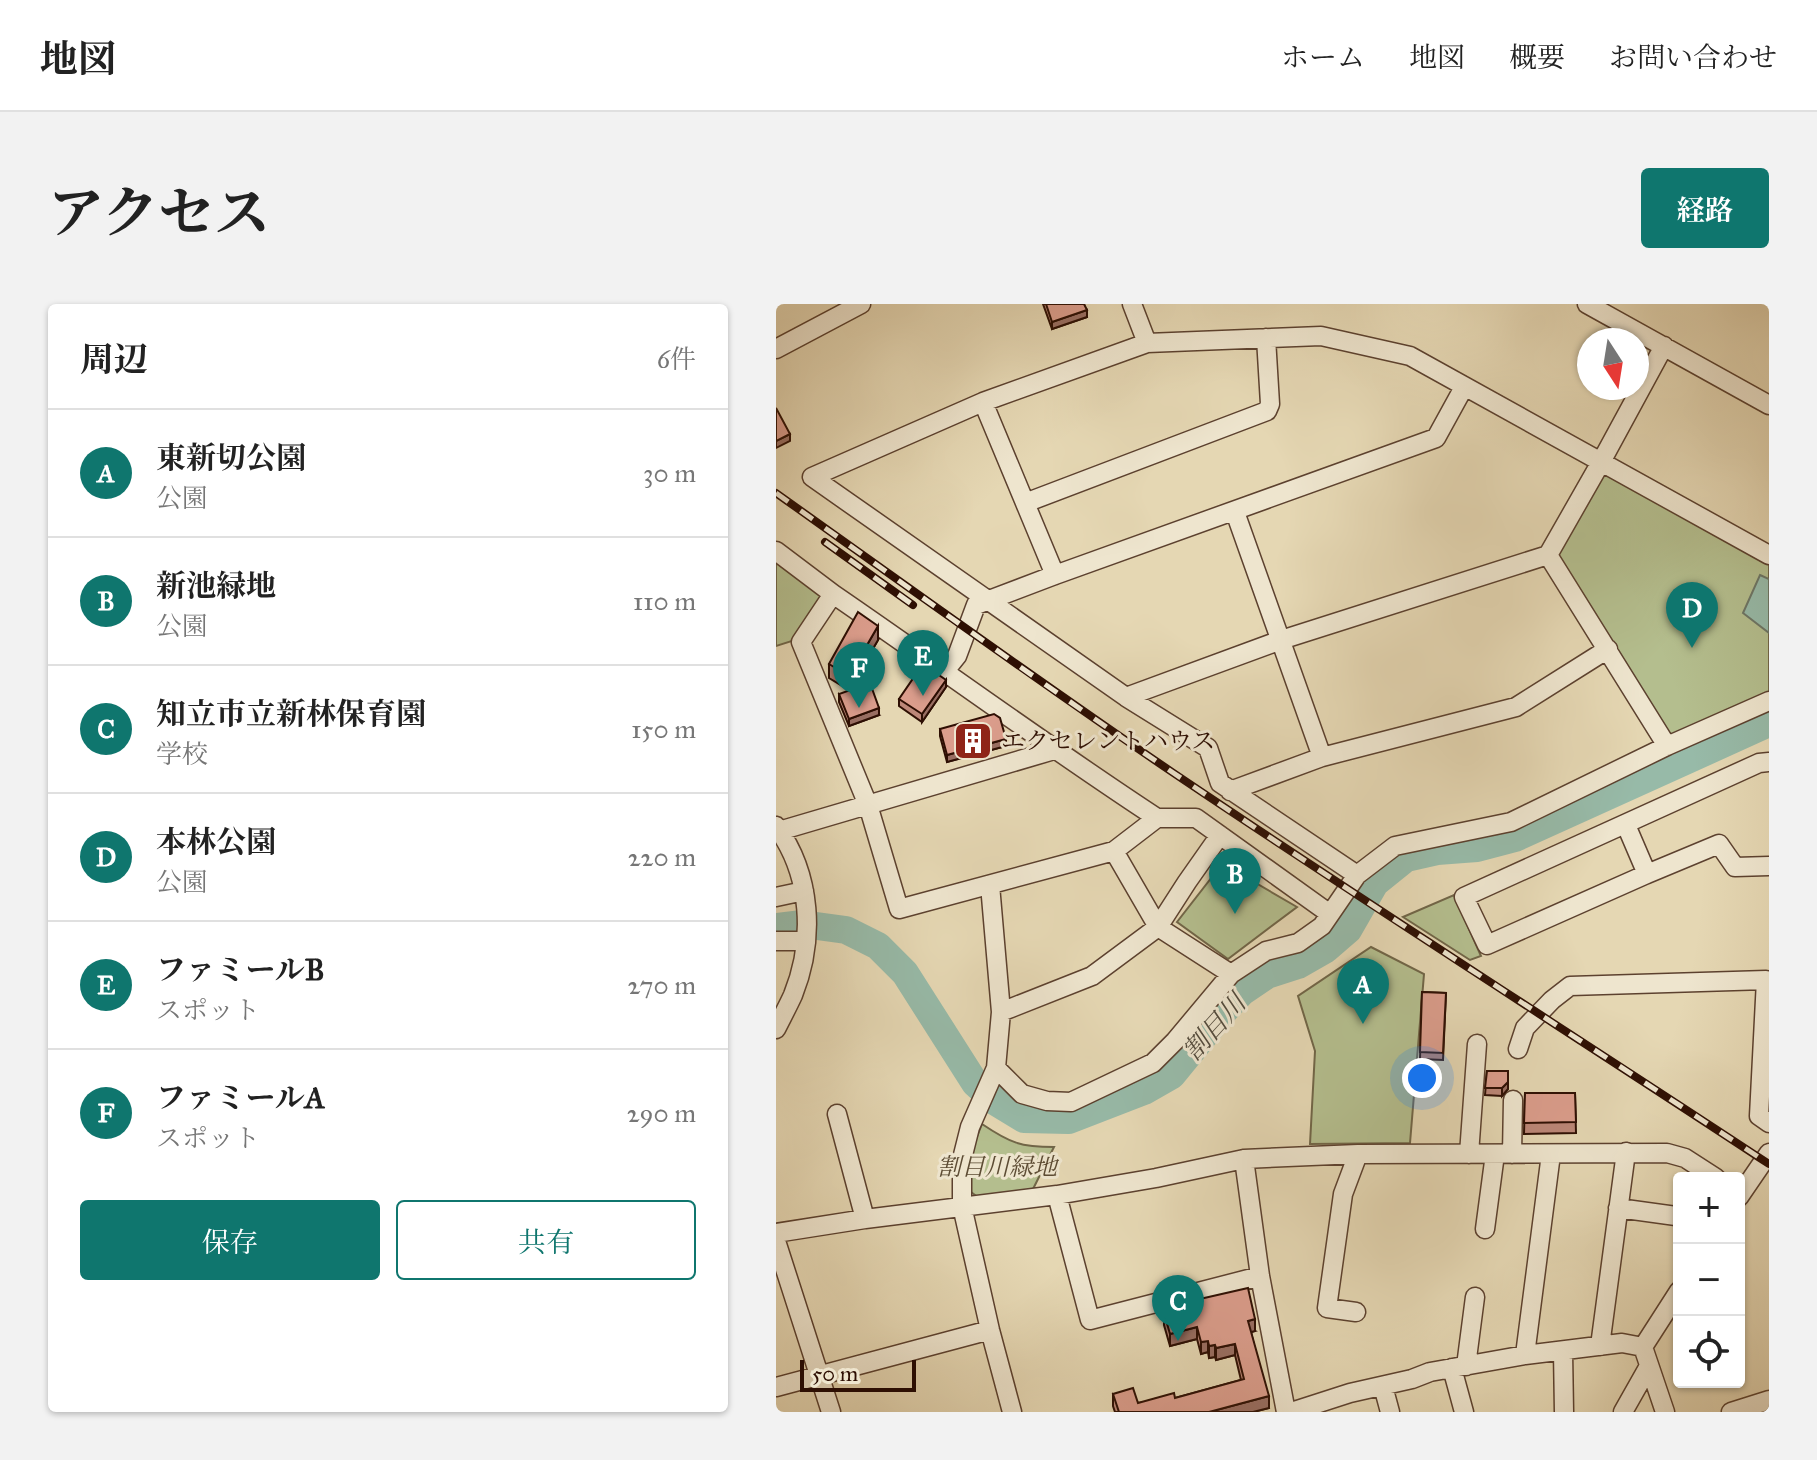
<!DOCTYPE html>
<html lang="ja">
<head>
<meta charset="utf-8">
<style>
  :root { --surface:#fff; --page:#f2f2f2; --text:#222; --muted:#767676; --line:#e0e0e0; --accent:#0f766e }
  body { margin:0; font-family:"IM FELL Great Primer","Noto Serif JP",serif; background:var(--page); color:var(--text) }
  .controls { position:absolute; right:24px; bottom:24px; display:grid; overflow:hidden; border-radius:8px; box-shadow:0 2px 6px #0004 }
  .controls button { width:72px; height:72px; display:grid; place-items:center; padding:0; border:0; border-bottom:2px solid var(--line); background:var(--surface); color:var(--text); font:40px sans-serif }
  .compass { position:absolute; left:801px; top:24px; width:72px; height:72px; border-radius:50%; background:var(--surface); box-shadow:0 2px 6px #0004; rotate:168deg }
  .scale { position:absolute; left:24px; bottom:20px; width:116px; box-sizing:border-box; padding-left:8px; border:4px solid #2e0f03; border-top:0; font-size:22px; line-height:28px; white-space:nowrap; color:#2e0f03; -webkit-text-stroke:6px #eee5ce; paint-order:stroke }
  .you { position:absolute; left:646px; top:774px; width:28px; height:28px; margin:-20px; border:6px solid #fff; border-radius:50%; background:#1a73e8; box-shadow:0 0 0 12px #1a73e833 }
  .badge { display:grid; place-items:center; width:52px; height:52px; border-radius:50%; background:var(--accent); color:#fff; font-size:26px; font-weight:700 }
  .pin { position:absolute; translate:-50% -66px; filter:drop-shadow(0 2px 4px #0008) }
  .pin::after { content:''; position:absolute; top:42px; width:28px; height:24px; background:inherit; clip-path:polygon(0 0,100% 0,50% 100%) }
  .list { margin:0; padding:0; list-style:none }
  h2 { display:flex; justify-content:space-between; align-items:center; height:104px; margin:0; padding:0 32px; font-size:34px }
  h2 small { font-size:26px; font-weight:400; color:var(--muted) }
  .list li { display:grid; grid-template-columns:52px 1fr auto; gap:24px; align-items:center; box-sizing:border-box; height:128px; padding:0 32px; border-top:2px solid var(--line) }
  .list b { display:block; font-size:30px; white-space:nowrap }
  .list p { margin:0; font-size:26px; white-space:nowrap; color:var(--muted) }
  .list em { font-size:26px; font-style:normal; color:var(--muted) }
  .actions { display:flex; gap:16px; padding:24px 32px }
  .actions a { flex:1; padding:18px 0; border:2px solid var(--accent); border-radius:8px; text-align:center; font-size:28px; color:var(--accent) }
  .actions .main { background:var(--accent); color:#fff }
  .icon { flex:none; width:44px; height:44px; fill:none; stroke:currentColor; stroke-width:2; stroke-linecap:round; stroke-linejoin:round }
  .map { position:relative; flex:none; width:993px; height:1108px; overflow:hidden; border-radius:8px }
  header { display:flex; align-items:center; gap:48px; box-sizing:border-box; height:112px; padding:0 40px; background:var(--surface); border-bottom:2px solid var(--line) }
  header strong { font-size:38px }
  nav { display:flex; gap:44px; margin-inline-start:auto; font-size:28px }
  .intro { display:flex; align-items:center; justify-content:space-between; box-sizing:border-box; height:192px; padding:0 48px }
  h1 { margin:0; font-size:56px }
  .button { padding:20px 36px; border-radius:8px; background:var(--accent); color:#fff; font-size:28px; font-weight:700 }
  main { display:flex; gap:48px; padding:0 48px }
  aside { flex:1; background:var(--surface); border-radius:8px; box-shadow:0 2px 6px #0004 }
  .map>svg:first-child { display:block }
  .green { fill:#b4be8e; stroke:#716648; stroke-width:2 }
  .water { fill:#97baa8; stroke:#6d7666; stroke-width:2 }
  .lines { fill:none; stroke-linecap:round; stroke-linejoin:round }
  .river { stroke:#97baa8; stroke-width:28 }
  .minor-casing { stroke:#5c412f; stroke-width:21 }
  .minor { stroke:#eee5ce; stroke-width:18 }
  .rail-casing { stroke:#2e0f03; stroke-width:8 }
  .rail { stroke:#eee5ce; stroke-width:5; stroke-dasharray:15; stroke-linecap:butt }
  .wall { fill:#bc8778; stroke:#2e0f03; stroke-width:2 }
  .shaded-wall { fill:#996e62; stroke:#2e0f03; stroke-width:2 }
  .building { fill:#db9d8c; stroke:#2e0f03; stroke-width:2 }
  .labels { text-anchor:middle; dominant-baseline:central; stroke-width:6; stroke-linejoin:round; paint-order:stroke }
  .poi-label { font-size:24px; fill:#2e0f03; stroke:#eee5ce; text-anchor:start }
  .park-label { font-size:24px; font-style:italic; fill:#5d4c34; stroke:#eee5ce }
  .water-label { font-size:26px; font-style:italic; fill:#534b3d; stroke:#eee5ce }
</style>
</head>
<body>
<header>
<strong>地図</strong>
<nav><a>ホーム</a><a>地図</a><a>概要</a><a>お問い合わせ</a></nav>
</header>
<div class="intro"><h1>アクセス</h1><a class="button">経路</a></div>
<main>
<aside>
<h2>周辺<small>6件</small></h2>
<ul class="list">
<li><span class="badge">A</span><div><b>東新切公園</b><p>公園</p></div><em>30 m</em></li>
<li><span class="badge">B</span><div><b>新池緑地</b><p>公園</p></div><em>110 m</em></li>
<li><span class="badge">C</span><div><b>知立市立新林保育園</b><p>学校</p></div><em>150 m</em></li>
<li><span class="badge">D</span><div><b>本林公園</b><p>公園</p></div><em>220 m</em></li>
<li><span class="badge">E</span><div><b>ファミールB</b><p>スポット</p></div><em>270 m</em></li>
<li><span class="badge">F</span><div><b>ファミールA</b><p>スポット</p></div><em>290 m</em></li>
</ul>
<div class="actions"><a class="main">保存</a><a>共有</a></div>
</aside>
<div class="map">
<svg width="993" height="1108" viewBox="0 0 993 1108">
  <rect width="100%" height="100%" fill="#e5d7b3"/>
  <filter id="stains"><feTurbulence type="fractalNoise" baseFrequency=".0025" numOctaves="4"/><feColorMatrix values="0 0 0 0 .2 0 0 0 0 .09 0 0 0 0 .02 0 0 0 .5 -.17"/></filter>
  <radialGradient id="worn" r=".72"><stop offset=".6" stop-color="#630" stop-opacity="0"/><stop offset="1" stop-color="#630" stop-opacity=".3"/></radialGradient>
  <path class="green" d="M831,170l162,91v131l-91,40 -10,-3 -108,-173 -2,-8 42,-75z
    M0,257l45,31 1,7 -30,42 -16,5z
    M443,564h11l67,39 -69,52 -51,-37z
    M678,591l27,61 -11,4 -67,-43z
    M595,643l53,27 -14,169 -100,1 5,-93 -17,-55z
    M206,820c28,19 39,23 72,23l-21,42 -54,9 -8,-6 -2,-35z"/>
  <path class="water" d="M984,271l9,4v54l-26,-20z"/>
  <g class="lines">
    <path class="river" d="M0,623l26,-3 44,6 32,16 27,27 70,110 21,19 28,17 45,1 75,-29 28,-16 53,-65 17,-18 25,-17 31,-10 28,-16 22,-19 27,-47 31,-25 31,-7 40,-3 38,-10 254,-115"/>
    <g class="minor-casing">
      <path id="minor" d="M356,0l15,39
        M811,0l182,101
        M0,45l85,-45
        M207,98l72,173
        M249,199l242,-92 3,-7 -4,-66
        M459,208l87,245 194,-50 92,-58
        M0,247l57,43
        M772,251l119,191
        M57,290c108,74 214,152 324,224l-43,33 -215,58 -31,-104 -67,-163z
        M169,367l12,-15 19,-51 79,-30 381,-137 28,-51
        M350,393l155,-57 267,-85 53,-93 63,-116
        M993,458l-10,1 -295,134 23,48 160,-71 72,-30 16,23 34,-1
        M454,487l92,-34
        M381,514h39l134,96
        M850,521l21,49
        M0,522c36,49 39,114 17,169 -5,11 -11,22 -17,34
        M3,527l275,-81
        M338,547l44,76 73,47
        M581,571l-137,-92 -12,-35 -82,-51 -314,-220 171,-75 164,-59 174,-7 89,20 359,199
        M214,581l11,127 -5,56 -26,59 -8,32v47l28,124 22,82
        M0,593l28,-6
        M0,637h30
        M225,708l91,-36 66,-49 29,-45 33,-47
        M742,745l7,-21 27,-28 18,-14 196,-6 -7,136 10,7
        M220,764l26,26 25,7 24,1 82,-39 22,-22 56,-67 35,-23 32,-8 24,-17 35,-51 38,-29 116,-24 156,-76 102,-45
        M61,810l28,105
        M693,850l8,-110
        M736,850l1,-54
        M468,855l16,117 26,136
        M281,891l33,125 170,-44
        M963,893l30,-44
        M842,904l58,8
        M709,925l10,-75
        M0,929l89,-14 192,-24 99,-17 88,-19 114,-5 309,-1 18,5 31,20
        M0,937l55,171
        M580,1008l-29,-4 16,-114 15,-40
        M824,1042l26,-194
        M867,1043l22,65
        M867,1043l36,-56
        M787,1047l1,61
        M749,1051l26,-201
        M690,1062l9,-69
        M676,1064l12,44
        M607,1082l7,26
        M0,1083l214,-57
        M515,1108l59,-19 62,-14 18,-7 95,-17 97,-12 21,4
        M847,1108l26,-46
        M955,1108l38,-12"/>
    </g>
    <use href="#minor" class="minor"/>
    <g class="rail-casing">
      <path id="rail" d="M0,189c132,94 262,188 396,279 197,133 398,261 597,392
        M49,238l88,63"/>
    </g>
    <use href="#rail" class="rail"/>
  </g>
  <path class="wall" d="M267,0h41l3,13 -35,12z
    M102,336l-29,50 -20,-12v-14z
    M170,383l-24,35 -23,-16v-7z
    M63,390l40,21 -30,11 -10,-24z
    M164,425l66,17 -59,16 -7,-26z
    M646,688l24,1 -3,67 -23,-1z
    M711,767h21v18l-6,7 -17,-1z
    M749,789h50l1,40 -52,1z
    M415,997l64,30 -4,1 18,76 -16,4h-138l-2,-6v-12l25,9 37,-5 66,-18 -6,-25 -19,5 -1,-3 -6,1 -1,-6 -7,2 -4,-15 -27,7 -6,-21v-12l27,-7z"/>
  <path class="shaded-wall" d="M311,6v7l-35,12v-7z
    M14,130v7l-14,7v-7z
    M102,322v14l-29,50v-14z
    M170,376v7l-24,35v-8z
    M103,404v7l-30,11v-7z
    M230,435v7l-59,16v-7z
    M732,778v7l-6,7v-8z
    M479,1015v12l-7,2v-12z
    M421,1023v12l-27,7v-12z
    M432,1037v11l-7,2v-12z
    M459,1040v11l-19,5v-12z
    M439,1041v12l-6,1v-12z
    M493,1092v12l-16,4h-44z"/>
  <path class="building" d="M270,0h38l3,6 -35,12z
    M0,104l14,26 -14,7z
    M82,308l20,14 -29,50 -20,-12z
    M147,360l23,16 -24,34 -23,-15z
    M94,379l9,25 -30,11 -10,-25z
    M218,410l6,4 6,21 -59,16 -7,-26z
    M646,688l24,1 -3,60 -23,-1z
    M711,767h21v11l-6,6h-17z
    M749,789h50l1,29 -52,1z
    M472,984l7,31 -7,2 21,75 -60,16h-90l-6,-18 20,-6 5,15 36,-10 1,5 69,-19 -9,-35 -19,4 -1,-3 -6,1 -1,-5 -7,1 -4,-15 -27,7 -6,-21 28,-7 -1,-5z"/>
  <defs>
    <g id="building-square" transform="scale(2)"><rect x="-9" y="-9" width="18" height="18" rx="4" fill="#8f2418" stroke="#eee5ce"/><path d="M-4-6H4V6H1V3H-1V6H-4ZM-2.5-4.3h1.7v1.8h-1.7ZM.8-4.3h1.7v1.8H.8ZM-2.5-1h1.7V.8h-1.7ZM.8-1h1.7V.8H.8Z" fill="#fff"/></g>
  </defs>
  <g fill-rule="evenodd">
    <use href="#building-square" x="197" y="437"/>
  </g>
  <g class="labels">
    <g class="poi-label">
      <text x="225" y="437">エクセレントハウス</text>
    </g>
    <g class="park-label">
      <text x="221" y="863">割目川緑地</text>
    </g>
    <g class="water-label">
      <text transform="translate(438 723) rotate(-48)">割目川</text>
    </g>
  </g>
  <rect width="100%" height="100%" filter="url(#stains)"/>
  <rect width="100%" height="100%" fill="url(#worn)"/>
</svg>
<div class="controls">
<button>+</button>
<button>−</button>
<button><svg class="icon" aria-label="locate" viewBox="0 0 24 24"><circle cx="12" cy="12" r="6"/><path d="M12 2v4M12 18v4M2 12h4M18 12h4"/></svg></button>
</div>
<svg class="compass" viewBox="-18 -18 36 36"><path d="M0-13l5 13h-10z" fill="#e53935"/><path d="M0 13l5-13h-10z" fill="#767676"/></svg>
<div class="scale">50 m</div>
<div class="you"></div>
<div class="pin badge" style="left:587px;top:720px">A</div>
<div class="pin badge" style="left:459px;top:610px">B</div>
<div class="pin badge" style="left:402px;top:1037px">C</div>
<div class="pin badge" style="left:916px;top:344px">D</div>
<div class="pin badge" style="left:147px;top:392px">E</div>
<div class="pin badge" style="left:83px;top:404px">F</div>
</div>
</main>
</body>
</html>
